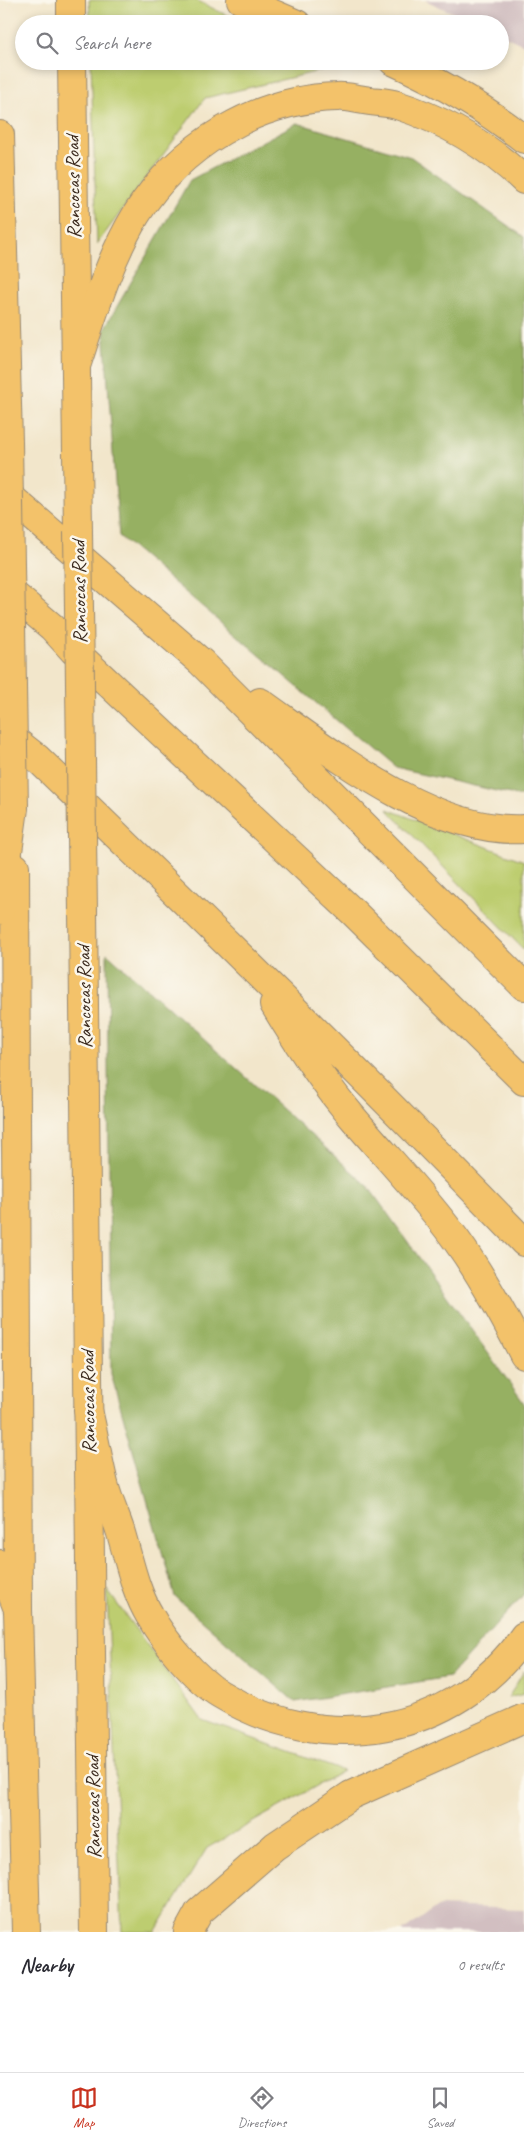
<!DOCTYPE html>
<html lang="en">
<head>
<meta charset="utf-8">
<style>
  :root { --surface:#fff; --page:#f2f2f3; --text:#2b2b33; --muted:#7c7c81; --line:#e1e1e2; --accent:#c8321e }
  body { margin:0; font-family:Caveat,sans-serif; background:var(--page); color:var(--text) }
  .list { margin:0; padding:0; list-style:none }
  h2 { display:flex; justify-content:space-between; align-items:center; height:65px; margin:0; padding:0 20px; font-size:21px }
  h2 small { font-size:16px; font-weight:400; color:var(--muted) }
  .icon { flex:none; width:28px; height:28px; fill:none; stroke:currentColor; stroke-width:2; stroke-linecap:round; stroke-linejoin:round }
  .map { position:relative; flex:none; width:524px; height:1932px; overflow:hidden }
  .search { position:absolute; background:var(--surface); box-shadow:0 2px 8px #0003; left:15px; right:15px; top:15px; height:55px; display:flex; align-items:center; gap:12px; box-sizing:border-box; padding:0 18px; border-radius:28px; color:var(--muted); font-size:19px }
  .sheet { height:140px; background:var(--surface) }
  nav { display:flex; justify-content:space-around; align-items:center; box-sizing:border-box; height:70px; border-top:1px solid var(--line); background:var(--surface); font-size:14px; color:var(--muted) }
  nav a { display:grid; justify-items:center; gap:2px }
  nav .on { color:var(--accent) }
  .map>svg:first-child { display:block }
  .industrial { fill:#d2bfc1 }
  .green { fill:#bdcd70; stroke:#7c7c47 }
  .forest { fill:#96b062; stroke:#686d40 }
  .lines { fill:none; stroke-linecap:round; stroke-linejoin:round }
  .primary-casing { stroke:#968874; stroke-width:30 }
  .motorway-casing { stroke:#968874; stroke-width:30 }
  .primary { stroke:#f3c26a; stroke-width:28 }
  .motorway { stroke:#f3c26a; stroke-width:28 }
  .primary-bridge-casing { stroke:#968874; stroke-width:30; stroke-linecap:butt }
  .primary-bridge { stroke:#f3c26a; stroke-width:28 }
  .labels { text-anchor:middle; dominant-baseline:central; stroke-width:5; stroke-linejoin:round; paint-order:stroke }
  .street-label { font-size:20px; fill:#3b2a1e; stroke:#fbf7ec }
</style>
</head>
<body>
<div class="map">
<svg width="524" height="1932" viewBox="0 0 524 1932">
  <rect width="100%" height="100%" fill="#fbf7ec"/>
  <filter id="ink" filterUnits="userSpaceOnUse"><feTurbulence type="fractalNoise" baseFrequency=".02" numOctaves="2"/><feDisplacementMap in="SourceGraphic" scale="10" xChannelSelector="R" yChannelSelector="G"/><feConvolveMatrix kernelMatrix="1 2 1 2 8 2 1 2 1" color-interpolation-filters="sRGB"/></filter>
  <filter id="wash" filterUnits="userSpaceOnUse"><feTurbulence type="fractalNoise" baseFrequency=".0096" numOctaves="4" result="noise"/><feDisplacementMap in="SourceGraphic" scale="20" xChannelSelector="R" yChannelSelector="G"/><feGaussianBlur stdDeviation="1.12" result="paint"/><feColorMatrix in="noise" values="0 0 0 0 0 0 0 0 0 0 0 0 0 0 0 0 0 1.4 0 .05"/><feComposite in="paint" operator="in"/></filter>
  <g filter="url(#wash)">
    <rect width="100%" height="100%" fill="#f2e6cb"/>
    <path class="industrial" d="M425,0h99v45l-24,-11v-10h-23z
      M439,1906l85,3v23h-122z"/>
    <path class="green" d="M89,0h107l48,24h-154z
      M91,61h228l13,7 -127,30 -108,146z
      M387,809l137,52v89z
      M107,1590l95,130 141,51 -136,77 -52,84h-33z
      M524,1671v23l-16,4z"/>
    <path class="forest" d="M297,123l114,34 113,80v560l-131,-29 -274,-232 -15,-207 86,-149z
      M107,953l260,232 157,218v191l-75,83 -154,25 -120,-105 -64,-223z"/>
  </g>
  <g filter="url(#ink)">
    <g class="lines">
      <g class="primary-casing">
        <path id="primary" d="M71,0v24
          M72,61l6,471
          M0,135l8,307
          M15,867l3,742 8,323
          M83,912l11,1020"/>
      </g>
      <g class="motorway-casing">
        <path id="motorway" d="M241,0l56,24
          M393,61c49,22 89,45 131,78
          M76,366c17,-51 32,-105 60,-151 43,-69 120,-116 201,-118 9,-1 18,2 27,3 11,2 23,2 33,5 47,15 91,41 127,75
          M0,488l201,174 323,324
          M0,583l52,44 21,23 281,263 170,168
          M260,702c72,51 172,132 264,127
          M0,729l37,29c164,159 328,319 487,484
          M0,910l14,-102
          M274,1004c24,40 50,80 80,115 35,41 72,79 103,122 26,36 47,75 67,114
          M88,1410c6,25 10,50 16,74 4,16 11,31 16,46 9,29 14,59 30,86 14,25 45,63 70,78 104,63 233,43 304,-58
          M0,1564l18,45
          M188,1932l11,-20 76,-66 76,-51 173,-77"/>
      </g>
      <use href="#primary" class="primary"/>
      <use href="#motorway" class="motorway"/>
      <g class="primary-bridge-casing">
        <path id="primary-bridge" d="M8,442l6,366
          M78,532l5,380"/>
      </g>
      <use href="#primary-bridge" class="primary-bridge"/>
    </g>
  </g>
  <g class="labels">
    <g class="street-label">
      <text transform="translate(73 187) rotate(-91)">Rancocas Road</text>
      <text transform="translate(79 592) rotate(-91)">Rancocas Road</text>
      <text transform="translate(84 997) rotate(-91)">Rancocas Road</text>
      <text transform="translate(88 1402) rotate(-91)">Rancocas Road</text>
      <text transform="translate(93 1807) rotate(-91)">Rancocas Road</text>
    </g>
  </g>
</svg>
<div class="search"><svg class="icon" aria-label="search" viewBox="0 0 24 24"><circle cx="10" cy="10" r="6"/><path d="M15 15l6 6"/></svg>Search here</div>
</div>
<section class="sheet">
<h2>Nearby<small>0 results</small></h2>
<ul class="list">
</ul>
</section>
<nav>
<a class="on"><svg class="icon" aria-label="map" viewBox="0 0 24 24"><path d="M3 6l6-2 6 2 6-2v14l-6 2-6-2-6 2zM9 4v14M15 6v14"/></svg>Map</a>
<a><svg class="icon" aria-label="directions" viewBox="0 0 24 24"><path d="M12 3l9 9-9 9-9-9zM9 14v-3h6M13 9l2 2-2 2"/></svg>Directions</a>
<a><svg class="icon" aria-label="saved" viewBox="0 0 24 24"><path d="M7 4h10v16l-5-4-5 4z"/></svg>Saved</a>
</nav>
</body>
</html>
